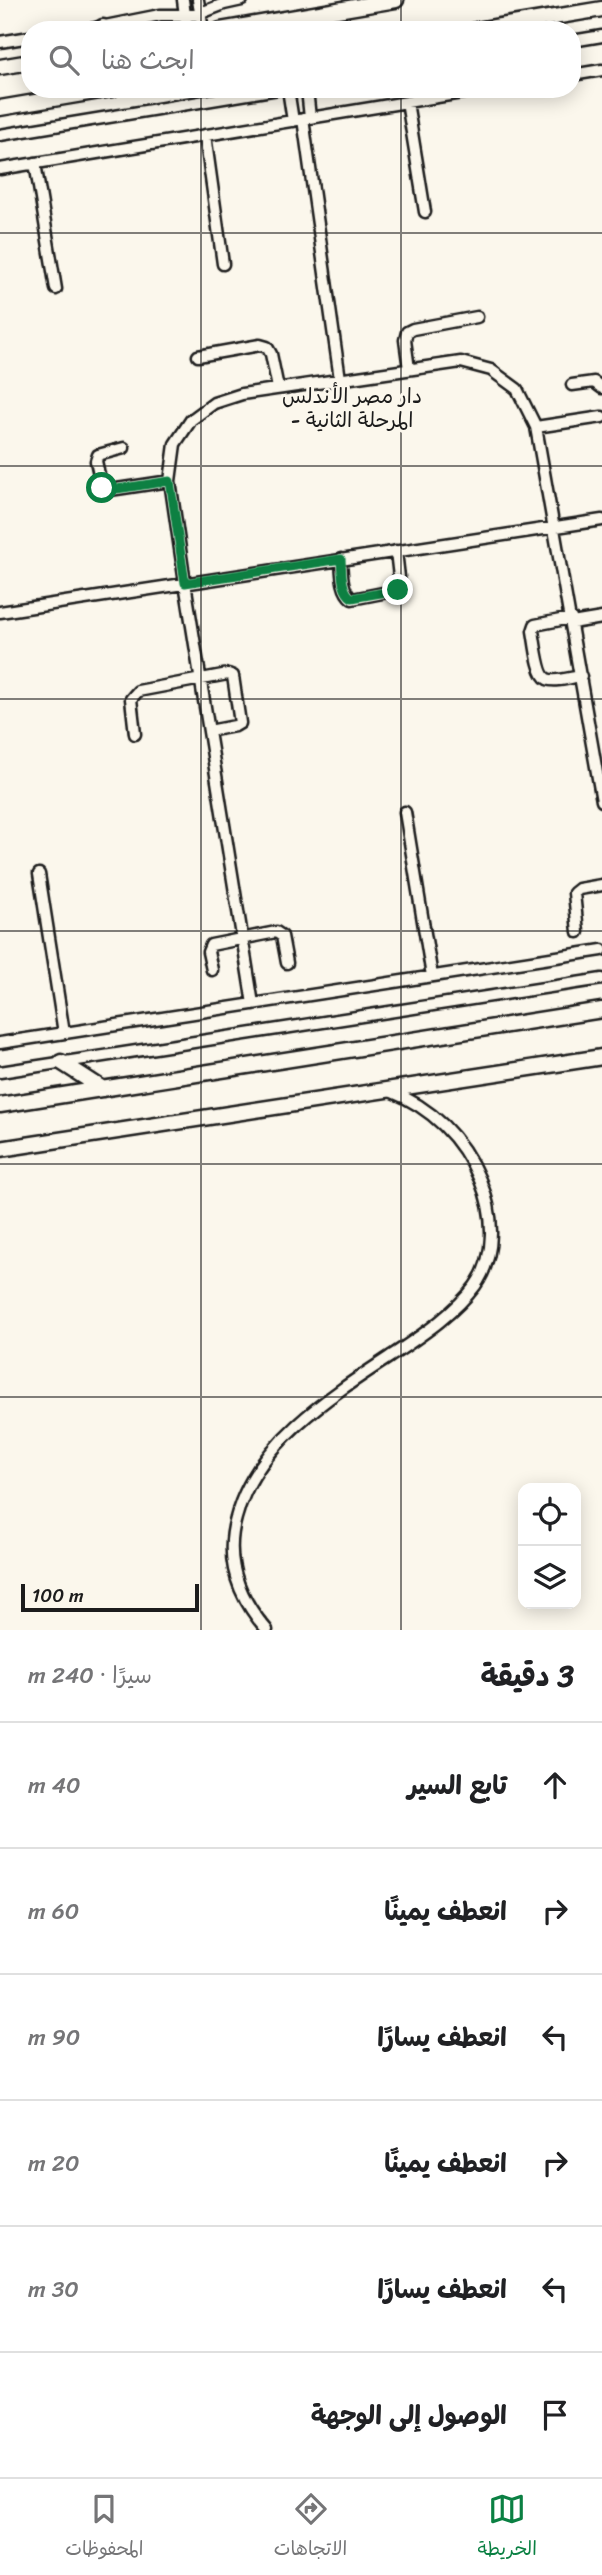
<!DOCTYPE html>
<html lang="ar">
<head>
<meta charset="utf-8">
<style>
  :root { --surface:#fff; --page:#f6f6f6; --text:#202124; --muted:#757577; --line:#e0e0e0; --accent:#0b8043 }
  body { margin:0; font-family:Sriracha,"Playpen Sans Arabic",sans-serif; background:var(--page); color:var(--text); direction:rtl }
  .controls { position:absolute; right:21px; bottom:21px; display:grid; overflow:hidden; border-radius:14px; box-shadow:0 4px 18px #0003 }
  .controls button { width:63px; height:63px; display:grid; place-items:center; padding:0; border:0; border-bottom:2px solid var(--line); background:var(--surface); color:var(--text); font:35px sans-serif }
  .scale { position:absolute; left:21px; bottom:18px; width:178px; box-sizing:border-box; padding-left:7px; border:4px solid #1c1c1c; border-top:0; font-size:19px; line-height:24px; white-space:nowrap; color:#1c1c1c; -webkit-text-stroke:5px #fbf7ec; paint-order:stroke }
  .stop { position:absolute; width:21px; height:21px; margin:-16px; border:5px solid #0b8043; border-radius:50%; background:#fff }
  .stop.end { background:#0b8043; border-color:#fff; box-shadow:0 2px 7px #0008 }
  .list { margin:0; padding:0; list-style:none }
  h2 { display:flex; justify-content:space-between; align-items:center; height:91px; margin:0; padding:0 28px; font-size:30px }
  h2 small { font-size:23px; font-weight:400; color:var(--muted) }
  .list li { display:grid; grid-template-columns:46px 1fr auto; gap:21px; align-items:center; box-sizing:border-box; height:126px; padding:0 28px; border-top:2px solid var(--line) }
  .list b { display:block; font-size:26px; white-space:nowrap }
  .list em { font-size:23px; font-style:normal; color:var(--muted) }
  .icon { flex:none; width:38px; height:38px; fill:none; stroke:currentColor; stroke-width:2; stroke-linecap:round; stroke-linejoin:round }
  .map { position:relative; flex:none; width:602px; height:1630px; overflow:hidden; direction:ltr }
  .search { position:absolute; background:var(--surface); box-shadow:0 4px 18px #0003; left:21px; right:21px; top:21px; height:77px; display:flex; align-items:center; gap:18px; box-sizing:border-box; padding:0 24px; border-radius:28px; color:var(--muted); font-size:26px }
  .sheet { height:847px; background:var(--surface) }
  nav { display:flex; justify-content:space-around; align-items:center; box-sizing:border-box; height:98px; border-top:2px solid var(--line); background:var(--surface); font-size:19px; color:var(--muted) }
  nav a { display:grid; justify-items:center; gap:4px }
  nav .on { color:var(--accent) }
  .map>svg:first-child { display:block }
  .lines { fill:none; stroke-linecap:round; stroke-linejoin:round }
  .street-casing { stroke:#1c1c1c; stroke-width:15 }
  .secondary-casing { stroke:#1c1c1c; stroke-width:19 }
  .street { stroke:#fbf7ec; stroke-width:10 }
  .secondary { stroke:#fbf7ec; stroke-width:14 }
  .route { stroke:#0b8043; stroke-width:9 }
  .grid { fill:none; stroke:#1c1c1c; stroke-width:2; stroke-opacity:0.55 }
  .labels { text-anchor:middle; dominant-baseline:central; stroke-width:6; stroke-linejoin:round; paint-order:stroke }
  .neighbourhood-label { font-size:21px; fill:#1c1c1c; stroke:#fbf7ec }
</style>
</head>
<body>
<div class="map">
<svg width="602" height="1630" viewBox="0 0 602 1630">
  <rect width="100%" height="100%" fill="#fbf7ec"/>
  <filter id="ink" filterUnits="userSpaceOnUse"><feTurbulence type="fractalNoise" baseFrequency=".0143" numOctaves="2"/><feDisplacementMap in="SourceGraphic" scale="14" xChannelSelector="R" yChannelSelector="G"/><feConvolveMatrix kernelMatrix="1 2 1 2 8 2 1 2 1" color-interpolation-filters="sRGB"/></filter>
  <g filter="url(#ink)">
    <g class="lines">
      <g class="street-casing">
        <path id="street" d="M183,0l4,30
          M198,0l5,30
          M85,30l75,-15h36l28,-11 18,-4
          M572,41l30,-5
          M0,42l30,-5
          M572,75l30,-5
          M288,89l5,32
          M307,89l3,29
          M407,102l18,110
          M303,119l37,260
          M0,135l278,-46
          M205,135l18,129
          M35,163l21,126
          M0,169l486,-80
          M198,356l62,-11 7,2 4,7 7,34
          M409,369l-4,-29 2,-8 6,-3 64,-12
          M572,385l22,-3 8,6
          M536,427l66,-10
          M124,448l-26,7 -2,6 6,27 8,2 60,-9
          M341,559c1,14 0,31 11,40l46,-9 2,-4 -4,-35
          M0,612l602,-92
          M571,618l-36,7 -2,6c2,10 5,44 14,48 8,4 25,-2 34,-3
          M572,623l30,-5
          M135,734l-4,-35 7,-8 90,-17 5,2 7,47 -5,3 -26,5
          M405,812l27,164
          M39,874l25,159
          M578,932l-4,-39 5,-4 23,-4
          M212,970l-4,-18 3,-7 65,-13 6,4 5,27
          M253,1004l-68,-421 -15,-102 5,-37 16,-24 23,-17 28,-9 219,-32 30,8 26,19 19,38 66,374
          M0,1043l602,-93
          M0,1072l602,-93
          M267,1630c-28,-32 -43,-70 -31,-112 19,-75 97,-124 158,-164 28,-19 60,-40 81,-68 22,-31 19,-73 5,-106 -18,-43 -49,-73 -92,-90"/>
      </g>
      <g class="secondary-casing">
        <path id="secondary" d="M98,30l5,-3
          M220,30l176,-30
          M476,30l126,-21
          M0,67l30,-5
          M0,108l112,-19
          M61,1062l42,27
          M0,1105l602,-95
          M0,1149l602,-92"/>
      </g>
      <use href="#street" class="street"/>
      <use href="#secondary" class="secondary"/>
    </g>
  </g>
  <g class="lines" filter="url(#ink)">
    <path class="route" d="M102,488l8,2 60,-9 15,102 156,-24c1,14 0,32 11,39l46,-8"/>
  </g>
  <path class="grid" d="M201,0v30M401,0v30M201,89v1541M401,89v1541M0,233h602M0,466h602M0,699h602M0,931h602M0,1164h602M0,1397h602"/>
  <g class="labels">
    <g class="neighbourhood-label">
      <text x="352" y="396">دار مصر الأندلس<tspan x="352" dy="24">- المرحلة الثانية</tspan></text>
    </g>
  </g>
</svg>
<div class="controls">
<button><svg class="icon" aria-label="locate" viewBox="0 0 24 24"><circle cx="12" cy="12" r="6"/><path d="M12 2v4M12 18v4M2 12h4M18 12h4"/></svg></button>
<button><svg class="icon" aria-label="layers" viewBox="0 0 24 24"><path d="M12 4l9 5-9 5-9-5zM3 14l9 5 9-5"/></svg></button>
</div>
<div class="scale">100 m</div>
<div class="stop" style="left:102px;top:488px"></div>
<div class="stop end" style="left:398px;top:590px"></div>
<div class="search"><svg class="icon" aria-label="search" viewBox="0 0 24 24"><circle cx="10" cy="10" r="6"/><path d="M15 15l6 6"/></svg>ابحث هنا</div>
</div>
<section class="sheet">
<h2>3 دقيقة<small>سيرًا · 240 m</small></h2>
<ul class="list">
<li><svg class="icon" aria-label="ahead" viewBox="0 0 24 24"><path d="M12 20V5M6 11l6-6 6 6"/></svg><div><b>تابع السير</b></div><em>40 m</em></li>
<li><svg class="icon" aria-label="right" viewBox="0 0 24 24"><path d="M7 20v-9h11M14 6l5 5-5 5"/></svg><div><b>انعطف يمينًا</b></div><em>60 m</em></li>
<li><svg class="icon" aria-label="left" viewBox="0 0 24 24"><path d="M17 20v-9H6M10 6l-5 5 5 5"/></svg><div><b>انعطف يسارًا</b></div><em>90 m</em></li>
<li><svg class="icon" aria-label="right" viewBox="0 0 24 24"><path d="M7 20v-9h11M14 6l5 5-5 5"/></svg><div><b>انعطف يمينًا</b></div><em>20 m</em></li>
<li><svg class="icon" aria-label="left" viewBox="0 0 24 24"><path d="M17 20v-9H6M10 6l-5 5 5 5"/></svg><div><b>انعطف يسارًا</b></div><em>30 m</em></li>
<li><svg class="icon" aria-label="arrive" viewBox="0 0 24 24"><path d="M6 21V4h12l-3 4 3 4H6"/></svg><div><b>الوصول إلى الوجهة</b></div></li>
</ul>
</section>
<nav>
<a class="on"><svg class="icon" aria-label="map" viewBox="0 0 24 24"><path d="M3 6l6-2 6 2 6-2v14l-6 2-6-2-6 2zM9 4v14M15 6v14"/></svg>الخريطة</a>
<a><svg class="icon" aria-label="directions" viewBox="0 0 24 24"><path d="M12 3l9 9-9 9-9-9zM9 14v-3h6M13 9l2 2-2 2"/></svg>الاتجاهات</a>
<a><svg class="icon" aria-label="saved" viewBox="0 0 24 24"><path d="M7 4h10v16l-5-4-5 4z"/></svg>المحفوظات</a>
</nav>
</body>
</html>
